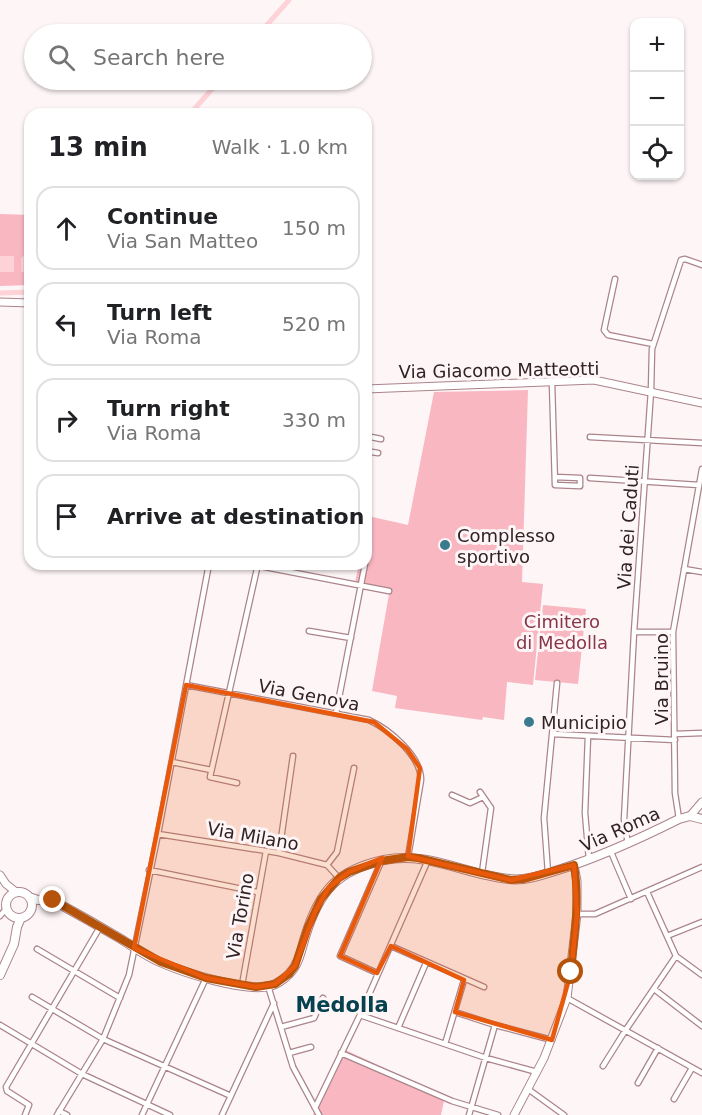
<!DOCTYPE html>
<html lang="en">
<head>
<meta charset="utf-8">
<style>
  :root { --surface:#fff; --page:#f2f2f2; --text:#202124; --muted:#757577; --line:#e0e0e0 }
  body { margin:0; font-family:"DejaVu Sans",sans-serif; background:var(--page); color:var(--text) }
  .controls { position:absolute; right:18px; top:18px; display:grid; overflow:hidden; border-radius:12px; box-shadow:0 2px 4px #0004 }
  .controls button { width:54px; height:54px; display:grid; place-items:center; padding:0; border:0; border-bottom:2px solid var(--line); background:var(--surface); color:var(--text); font:30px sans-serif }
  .stop { position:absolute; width:18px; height:18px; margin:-14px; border:4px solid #b45309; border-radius:50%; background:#fff }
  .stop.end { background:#b45309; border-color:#fff; box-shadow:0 2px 6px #0008 }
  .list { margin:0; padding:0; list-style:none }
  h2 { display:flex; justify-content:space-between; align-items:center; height:78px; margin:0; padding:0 24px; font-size:26px }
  h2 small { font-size:20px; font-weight:400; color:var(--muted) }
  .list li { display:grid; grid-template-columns:39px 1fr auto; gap:18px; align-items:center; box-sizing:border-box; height:84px; margin:0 12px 12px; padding:0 12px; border:2px solid var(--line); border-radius:18px }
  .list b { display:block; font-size:22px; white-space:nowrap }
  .list p { margin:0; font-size:20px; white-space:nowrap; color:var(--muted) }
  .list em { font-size:20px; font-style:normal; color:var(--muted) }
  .icon { flex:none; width:33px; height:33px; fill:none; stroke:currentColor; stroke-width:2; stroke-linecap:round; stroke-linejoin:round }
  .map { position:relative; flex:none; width:702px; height:1115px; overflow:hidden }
  .search { position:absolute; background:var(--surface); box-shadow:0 2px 4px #0004; left:24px; top:24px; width:348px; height:66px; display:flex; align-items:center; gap:15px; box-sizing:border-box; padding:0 21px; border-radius:33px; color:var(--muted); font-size:22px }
  .panel { position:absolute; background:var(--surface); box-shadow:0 2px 4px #0004; left:24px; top:108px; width:348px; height:462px; border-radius:18px }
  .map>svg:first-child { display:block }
  .green { fill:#f8b7c1 }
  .water { fill:#fdd3d8 }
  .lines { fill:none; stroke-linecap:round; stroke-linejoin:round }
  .canal { stroke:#fdd3d8; stroke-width:5 }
  .street-casing { stroke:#ab848a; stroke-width:7 }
  .secondary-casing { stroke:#ab848a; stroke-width:9 }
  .primary-casing { stroke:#ab848a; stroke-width:10 }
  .street { stroke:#fff; stroke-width:4.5 }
  .secondary { stroke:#fff; stroke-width:7 }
  .primary { stroke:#fff; stroke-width:8 }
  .route { stroke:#b45309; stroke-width:8 }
  .marked { fill:#e8590c; fill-opacity:0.2; stroke:#e8590c; stroke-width:4.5; stroke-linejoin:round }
  .poi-dot { fill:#3a7c8e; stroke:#fef5f7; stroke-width:2 }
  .labels { text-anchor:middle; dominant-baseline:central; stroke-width:6; stroke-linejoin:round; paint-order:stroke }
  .street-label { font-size:18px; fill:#322224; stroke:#fef5f7 }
  .poi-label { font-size:18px; fill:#322224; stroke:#fef5f7; text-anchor:start }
  .park-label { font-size:18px; fill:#863648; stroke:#fef5f7 }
  .quarter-label { font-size:21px; font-weight:bold; fill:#05414f; stroke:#fef5f7 }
</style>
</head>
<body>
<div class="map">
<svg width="702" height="1115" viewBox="0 0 702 1115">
  <rect width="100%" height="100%" fill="#fef5f7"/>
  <path class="green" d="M0,214l30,1v70l-30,1z
    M528,390l-6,192 21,2 -10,101 -26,-3 -3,38 -21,-3 -1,3 -87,-12 2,-12 -25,-5 17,-97 -35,-7 5,-23h7l2,-48 40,9 26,-133z
    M543,605l43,4 -8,75 -43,-4z
    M341,1048l104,48 -4,19h-128z"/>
  <path class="water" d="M28,252h2v19l-9,1v-14z
    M0,256h14v16h-14z"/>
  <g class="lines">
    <path class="canal" d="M259,34l30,-34
      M190,114l30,-34
      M0,293l30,-1"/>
    <g class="street-casing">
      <path id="street" d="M615,279l-11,51 4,5 45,9
        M552,383l3,102 25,1v-8l-25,-1
        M366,436l15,3
        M590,437l112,6
        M366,451l12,2
        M590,478l109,7
        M249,564l140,27
        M684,569l18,3
        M309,631l42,7
        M634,632h39
        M186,685l183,35c21,10 52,36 52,60l-13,77
        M336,713l29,-149
        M553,734l122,6
        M675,734l27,-1
        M588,736l-3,77 4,47
        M172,762l39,8
        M237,783l-27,-6 48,-213
        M480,792l11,16 -9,65
        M452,795l18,8 13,-6
        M679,819l-4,-26 -2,-161 29,-163
        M158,834l121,19 48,12 12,13
        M628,844l-4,-24 10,-188 17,-241 1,-42 29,-89 4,-1 17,6
        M611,852l20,47
        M279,853l14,-97
        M327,865l10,-13 17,-84
        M149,870l108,22
        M548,873l-4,-55 13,-135
        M647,892l29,64 26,19
        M577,914h18l107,-47
        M0,916l6,-7
        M667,936l35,-14
        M391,946l93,41
        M37,949l83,49
        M377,973l-37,-17 41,-94
        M242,985l24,-134
        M268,986l25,81 26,48
        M654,989l48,37
        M32,997l71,42 128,57
        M567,998l135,75
        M455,1012l40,13 57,15
        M360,1015l126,43 51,14
        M0,1025l82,49 88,41
        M281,1027l33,-9 9,-20
        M398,1028l28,-65
        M445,1044l19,-64
        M289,1053l22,-6
        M341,1053l111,48 46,14
        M603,1066l22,-35 51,-75
        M638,1083l20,-35
        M528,1089l36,26
        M674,1099l18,-31
        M315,1108l45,-93 68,-155
        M59,1111l8,4
        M25,1115l4,-10 -22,-14 -1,-4 94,-160
        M57,1115l46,-76 26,-64 29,-141 51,-270
        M142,1115l64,-137
        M222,1115l52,-112
        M469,1115l26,-90"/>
    </g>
    <g class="secondary-casing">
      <path id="secondary" d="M0,302l30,1
        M366,389l228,-9 108,23
        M690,816l12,-14
        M0,875l6,9 10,8
        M514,1115l30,-57 23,-60 10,-84v-33l-3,-16"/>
    </g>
    <g class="primary-casing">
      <path id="primary" d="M6 905a13 13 0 1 1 26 0a13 13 0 1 1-26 0Z
        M29,897l9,3 16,1c22,12 45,25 67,38 13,8 25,17 39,23 25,11 84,30 110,24 7,-2 14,-7 19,-12 10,-10 12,-24 16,-37 14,-46 32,-67 79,-77 44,-9 82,15 125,19 16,2 33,-4 49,-9 42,-13 81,-31 121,-51l11,-3 12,3
        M0,975l14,-31 3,-17 4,-9"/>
    </g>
    <use href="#street" class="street"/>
    <use href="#secondary" class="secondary"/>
    <use href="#primary" class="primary"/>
  </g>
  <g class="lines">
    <path class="route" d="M53,900l108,62 45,16 50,9 19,-3 14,-10 6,-8 13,-39 13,-28 18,-21 10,-6 32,-11 27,-4 10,1 93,22 13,-1 50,-14c6,36 0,71 -3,107"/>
  </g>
  <path class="marked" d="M186,685l188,37 33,27 13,19 -12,88 103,24 63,-15 3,49 -6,58 -19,68 -97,-28 9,-32 -73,-34 -14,27 -37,-17 42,-98 -33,14 -20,15 -14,25 -20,54 -20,18 -19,3 -50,-9 -72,-30z"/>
  <g class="poi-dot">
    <circle cx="445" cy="545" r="6"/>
    <circle cx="529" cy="722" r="6"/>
  </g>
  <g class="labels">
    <g class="street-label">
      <text transform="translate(499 370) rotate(-1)">Via Giacomo Matteotti</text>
      <text transform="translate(628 527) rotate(-86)">Via dei Caduti</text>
      <text transform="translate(661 679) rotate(-90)">Via Bruino</text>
      <text transform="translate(309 695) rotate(11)">Via Genova</text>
      <text transform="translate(620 829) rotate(-24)">Via Roma</text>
      <text transform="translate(253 836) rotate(10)">Via Milano</text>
      <text transform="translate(240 916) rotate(-80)">Via Torino</text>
    </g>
    <g class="poi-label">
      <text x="457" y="535">Complesso<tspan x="457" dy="21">sportivo</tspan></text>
      <text x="541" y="722">Municipio</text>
    </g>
    <g class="park-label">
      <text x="562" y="621">Cimitero<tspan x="562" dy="21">di Medolla</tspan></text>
    </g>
    <g class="quarter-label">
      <text x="342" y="1005">Medolla</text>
    </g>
  </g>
</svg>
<div class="controls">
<button>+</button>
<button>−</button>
<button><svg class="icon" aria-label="locate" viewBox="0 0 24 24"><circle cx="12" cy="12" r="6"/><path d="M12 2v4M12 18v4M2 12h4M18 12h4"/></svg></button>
</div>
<div class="stop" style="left:571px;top:972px"></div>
<div class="stop end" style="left:53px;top:900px"></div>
<div class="search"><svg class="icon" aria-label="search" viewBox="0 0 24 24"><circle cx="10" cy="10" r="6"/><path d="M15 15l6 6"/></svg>Search here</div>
<section class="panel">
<h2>13 min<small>Walk · 1.0 km</small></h2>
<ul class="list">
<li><svg class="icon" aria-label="ahead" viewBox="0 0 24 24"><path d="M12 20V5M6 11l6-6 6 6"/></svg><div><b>Continue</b><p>Via San Matteo</p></div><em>150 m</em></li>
<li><svg class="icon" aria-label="left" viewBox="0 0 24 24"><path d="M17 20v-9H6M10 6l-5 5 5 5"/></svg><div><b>Turn left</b><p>Via Roma</p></div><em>520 m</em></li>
<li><svg class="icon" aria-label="right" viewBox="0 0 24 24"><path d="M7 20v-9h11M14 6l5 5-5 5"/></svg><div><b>Turn right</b><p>Via Roma</p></div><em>330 m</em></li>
<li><svg class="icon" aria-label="arrive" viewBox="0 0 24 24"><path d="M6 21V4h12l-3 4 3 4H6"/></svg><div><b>Arrive at destination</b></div></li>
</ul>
</section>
</div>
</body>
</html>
